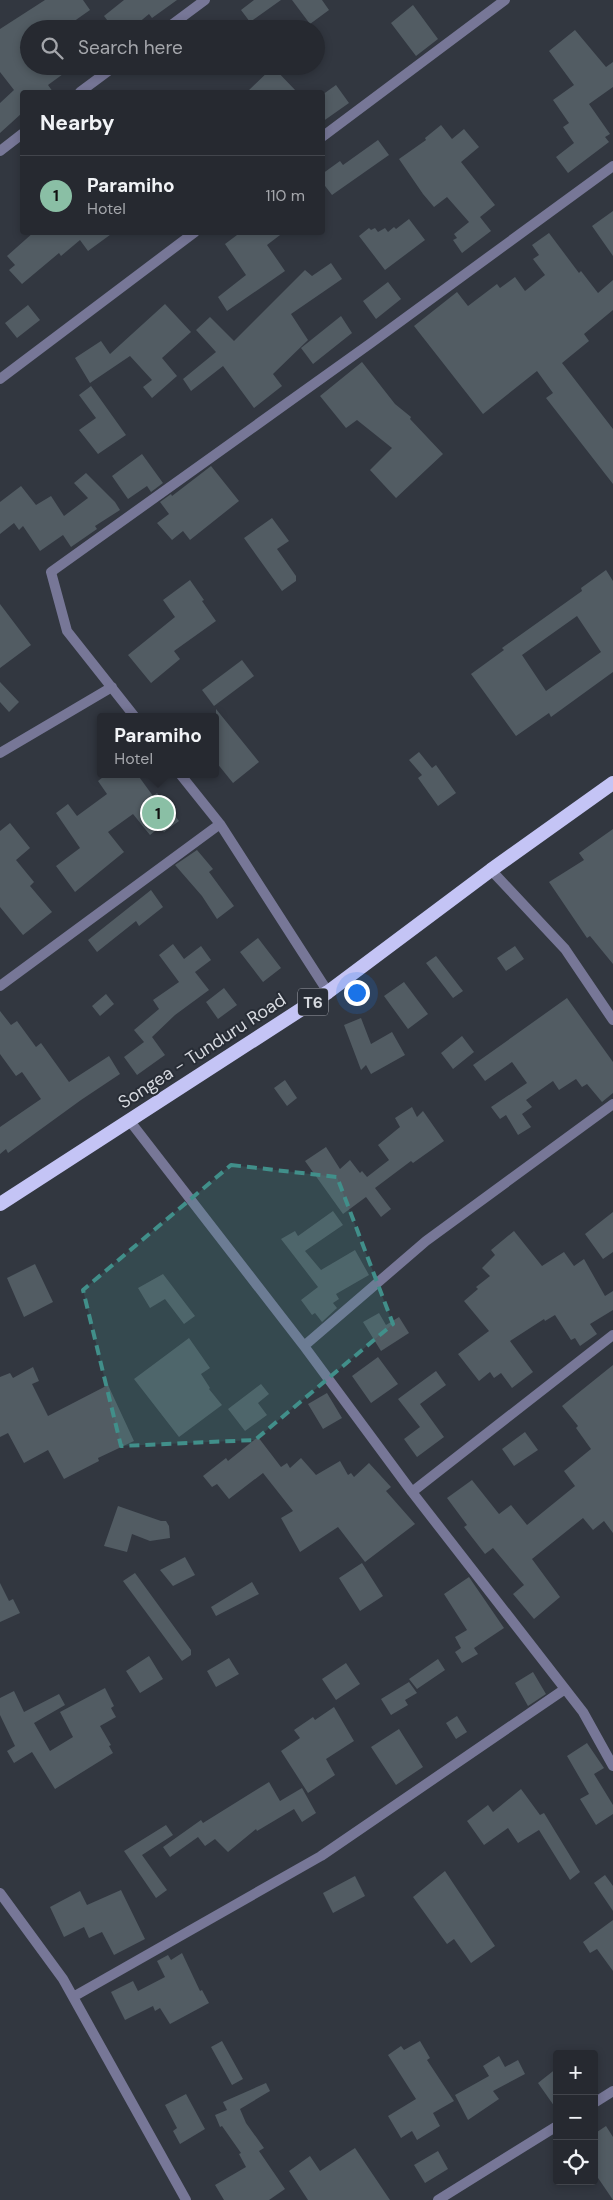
<!DOCTYPE html>
<html lang="en">
<head>
<meta charset="utf-8">
<style>
  :root { --surface:#262930; --page:#32353c; --text:#f1f3f6; --muted:#a4a6ab; --line:#42454c; --accent:#8abfa5 }
  body { margin:0; font-family:"DM Sans",sans-serif; background:var(--page); color:var(--text) }
  .controls { position:absolute; right:15px; bottom:15px; display:grid; overflow:hidden; border-radius:5px; box-shadow:0 2px 8px #0003 }
  .controls button { width:45px; height:45px; display:grid; place-items:center; padding:0; border:0; border-bottom:1px solid var(--line); background:var(--surface); color:var(--text); font:25px sans-serif }
  .you { position:absolute; left:356px; top:992px; width:18px; height:18px; margin:-12px; border:4px solid #fff; border-radius:50%; background:#1a73e8; box-shadow:0 0 0 8px #1a73e833 }
  .badge { display:grid; place-items:center; width:32px; height:32px; border-radius:50%; background:var(--accent); color:#111; font-size:16px; font-weight:700 }
  .pin { position:absolute; translate:-50% -50%; border:2px solid #fff; box-shadow:0 1px 5px #0006 }
  .popup { position:absolute; left:97px; top:713px; width:122px; height:65px; box-sizing:border-box; display:grid; place-content:center; border-radius:5px; background:var(--surface); filter:drop-shadow(0 1px 4px #0005); font-size:16px; white-space:nowrap; color:var(--muted) }
  .popup b { font-size:19px; color:var(--text) }
  .popup::after { content:''; position:absolute; left:50%; top:100%; margin-left:-10px; border:10px solid transparent; border-top-color:var(--surface) }
  .list { margin:0; padding:0; list-style:none }
  h2 { display:flex; justify-content:space-between; align-items:center; height:65px; margin:0; padding:0 20px; font-size:21px }
  h2 small { font-size:16px; font-weight:400; color:var(--muted) }
  .list li { display:grid; grid-template-columns:32px 1fr auto; gap:15px; align-items:center; box-sizing:border-box; height:80px; padding:0 20px; border-top:1px solid var(--line) }
  .list b { display:block; font-size:19px; white-space:nowrap }
  .list p { margin:0; font-size:16px; white-space:nowrap; color:var(--muted) }
  .list em { font-size:16px; font-style:normal; color:var(--muted) }
  .icon { flex:none; width:28px; height:28px; fill:none; stroke:currentColor; stroke-width:2; stroke-linecap:round; stroke-linejoin:round }
  .map { position:relative; flex:none; width:613px; height:2200px; overflow:hidden }
  .search { position:absolute; background:var(--surface); box-shadow:0 2px 8px #0003; left:20px; top:20px; width:305px; height:55px; display:flex; align-items:center; gap:12px; box-sizing:border-box; padding:0 18px; border-radius:28px; color:var(--muted); font-size:19px }
  .panel { position:absolute; background:var(--surface); box-shadow:0 2px 8px #0003; left:20px; top:90px; width:305px; height:145px; border-radius:5px }
  .map>svg:first-child { display:block }
  .building { fill:#525c63; fill-rule:evenodd }
  .lines { fill:none; stroke-linecap:round; stroke-linejoin:round }
  .minor { stroke:#777797; stroke-width:10 }
  .trunk { stroke:#c4c4f5; stroke-width:14 }
  .marked { fill:#418f8a; fill-opacity:0.2; stroke:#418f8a; stroke-width:4; stroke-dasharray:10 6; stroke-linejoin:round }
  .labels { text-anchor:middle; dominant-baseline:central; stroke-width:4; stroke-linejoin:round; paint-order:stroke }
  .shield { fill:#282d36; stroke:#a2a5ac; stroke-width:1 }
  .shield-label { font-size:16px; font-weight:bold; fill:#d6d9df }
  .street-label { font-size:18px; fill:#d6d9df; stroke:#282d36 }
</style>
</head>
<body>
<div class="map">
<svg width="613" height="2200" viewBox="0 0 613 2200">
  <rect width="100%" height="100%" fill="#323740"/>
  <path class="building" d="M45,0h38l7,10 -27,19h-34v37h45l-26,19 5,7h-31v21l-22,20v-30l14,-13 -14,-18v-43z
    M124,0h53l-25,18 -3,-4 -18,15h-17l-10,-13z
    M254,0h27l-31,22 -9,-12z
    M292,0h30l7,10 -19,14z
    M413,5l25,34 -22,17 -25,-33z
    M575,30l31,37 7,-5v25l-24,17 21,30 -5,3 4,5 -41,31 -12,-16 18,-14 -11,-16 6,-4 -16,-23 21,-15 -25,-34z
    M273,67l24,25h-50z
    M336,85l13,18 -27,19v-27z
    M441,125l11,14 12,-10 15,18 -18,15 34,43 -15,12 11,14 -29,22 -9,-13 4,-2 -3,-4 15,-12 -22,-25 -13,10 -11,-13 -24,-35 27,-19 -1,-2z
    M378,140l11,15 -57,40 -10,-13v-8l18,-13 3,4z
    M613,211v45l-21,-30z
    M409,219l16,21 -40,30 -26,-34 10,-8 2,2 4,-2 3,4 7,-4 3,4 6,-5 2,2z
    M34,232h80l-26,19 -8,-11 -19,16 -2,-3 -37,31 -13,-14 6,-5 -8,-9z
    M241,232h43l-17,13 18,26 -58,40 -9,-14 28,-22 -21,-31z
    M549,233l30,40 2,-2 17,22 15,-13v30l-29,24 5,7 -27,22 51,66v55l-67,-86 7,-5 -16,-22 -54,43 -69,-88 43,-34 11,14 29,-22 3,4 15,-11 10,14 20,-16 -12,-16 6,-4 -7,-10z
    M331,263l11,16 -51,35 17,26 -35,34 9,12 -28,22 -31,-42 -32,25 -8,-12 33,-27 -20,-22 14,-13 24,24 71,-71 7,6z
    M388,282l13,17 -25,20 -13,-18z
    M165,304l26,28 -29,26 15,18 -25,22 -9,-11 9,-7 -22,-24 -40,27 -15,-25 26,-17 9,13z
    M28,305l12,15 -23,18 -12,-15z
    M341,316l11,17 -39,31 -12,-16z
    M362,362l33,42 16,13 -1,2 33,35 -47,44 -26,-28 22,-22 -35,-28 -11,8 -26,-32z
    M91,386l35,49 -28,19 -19,-24 17,-12 -17,-23z
    M142,454l21,29 -12,9 -4,-6 -19,13 -16,-23z
    M211,466l28,35 -49,39 -7,-9 -11,9 -15,-17 12,-9 -9,-12 11,-8 1,2z
    M86,473l29,29 5,8 -25,16 2,3 -26,18 -8,-12 -23,16 -17,-25 -4,4 -5,-7 -14,11v-32l21,-16 15,19 15,-9 13,20 24,-18 -14,-15z
    M272,518l17,23 -12,8 19,27v5l-14,10 -38,-53z
    M606,570l7,11v91l-62,45 -2,-4 -33,23 -45,-62 33,-24 -2,-2 80,-57 -1,-3zM577,616l24,36 -55,39 -24,-36z
    M190,580l14,20 -2,1 14,20 -42,30 6,8 -29,24 -23,-28 47,-38 -12,-17z
    M0,604l31,41 -31,23z
    M242,660l12,16 -40,30 -12,-16z
    M0,682l19,20 -10,10 -9,-10z
    M216,709l43,53 -26,21 -17,-21z
    M419,752l13,16 4,-3 20,28 -18,13 -20,-28 4,-3 -13,-15z
    M107,774h30l16,22 4,-3 22,28 -15,11 -4,-5 -10,8 -17,-21 -25,18 16,20 -49,40 -19,-26 24,-18 -24,-35 12,-9 9,12 30,-22 -9,-13z
    M10,823l20,25 -14,12 18,22 -4,4 22,26 -29,23 -23,-28v-76z
    M613,829v135l-23,-28 -3,2 -38,-56 35,-22 -5,-7z
    M197,850l16,19 -4,3 25,34 -17,13 -15,-23 -27,-31z
    M151,890l12,17 -24,19 -3,-5 -39,31 -9,-12z
    M258,938l23,30 -18,14 -23,-30z
    M173,944l11,15 17,-13 10,14 -16,12 14,18 -34,25 -23,22 13,18 -28,20 -13,-18 20,-15 -10,-12 25,-21 -6,-9 26,-18 -20,-27z
    M515,946l9,13 -18,12 -9,-13z
    M436,956l27,35 -10,7 -27,-35z
    M404,982l24,32 -20,15 -24,-33z
    M224,988l13,17 -19,14 -12,-17z
    M106,994l8,10 -14,12 -8,-10z
    M567,998l46,64v31l-11,9 -15,-18 -5,3 -6,-8 -17,11 -6,-9 -27,19 6,7 -10,7 9,13 -13,8 -12,-20 -6,4 -9,-12 36,-24 -15,-21 -27,19 -12,-16z
    M0,1011l11,14 6,-4 19,26 5,-4 28,39 40,-26 11,18 -39,26 -73,53 -2,-4 -6,5v-27l41,-28 -19,-27 -6,4 -16,-22z
    M361,1018l10,26 21,-12 13,23 -34,19 -5,-9 -5,5 -17,-45z
    M462,1036l12,16 -21,17 -12,-16z
    M285,1080l12,18 -10,8 -13,-18z
    M412,1107l5,10 6,-6 21,30 -31,22 -2,-2 -36,27 16,21 -10,8 -15,-20 -23,17 -38,-53 21,-14 14,22 10,-9 10,13 2,-2 5,6 22,-17 -11,-15 22,-18 -5,-9z
    M333,1211l10,14 -38,26 16,19 34,-20 14,25 -33,19 3,5 -6,4 4,5 -15,14 -7,-9 -3,2 -11,-15 17,-13 -37,-48 14,-8 3,5z
    M613,1212v40l-10,7 -18,-25z
    M514,1231l28,35 22,-14 10,14 10,-7 21,37 8,-5v19l-23,14 7,10 -17,12 -5,-8 -4,2 -16,-25 -10,6 -1,-2 -34,22 23,31 -21,16 -11,-15 -7,5 -4,-6 -11,9 -21,-27 31,-23 -25,-30 14,-12 -2,-2 14,-11 -8,-8 13,-13 -4,-5z
    M35,1264l18,38 -29,15 -17,-39z
    M163,1274l32,42 -11,8 -19,-25 -15,9 -12,-20z
    M379,1313l7,12 13,-8 10,16 -28,18 -18,-29z
    M189,1338l21,30 -9,6 9,14 -1,1 13,16 -43,32 -45,-58z
    M378,1357l20,27 -27,19 -19,-27z
    M613,1365v168l-9,-12 -11,9 -10,-12 -51,41 28,38 -26,22 -21,-25 11,-9 -31,-37 -8,6 -21,-27 3,-2 -20,-27 25,-18 27,34 12,-9 16,20 48,-39 -11,-15 27,-22 -15,-21 2,-2 -16,-20z
    M33,1367l6,14 -7,3 16,32 60,-31 26,56 -36,17 1,3 -35,18 -16,-29 -24,13 -16,-30 -8,4v-60l10,-4 3,5z
    M436,1371l10,14 -26,19 24,33 -27,20 -13,-18 16,-12 -22,-28z
    M261,1384l8,10 -11,9 9,12 -22,16 -17,-22z
    M327,1393l15,25 -19,11 -15,-25z
    M525,1432l13,18 -24,16 -12,-17z
    M258,1437l23,30 6,-4 3,5 11,-10 15,17 24,-14 8,14 3,-2 3,4 15,-14 22,24 -5,4 29,33 -50,38 -27,-35 -38,25 -19,-34 12,-7 -30,-38 -34,26 -12,-15 -5,3 -9,-11 23,-18 2,3z
    M118,1506l43,15h5l3,5 1,12 -20,3 -18,-7 -5,18 -23,-6z
    M185,1557l10,18 -22,11 -13,-16z
    M362,1563l21,33 -23,15 -21,-33z
    M135,1573l56,77v5l-9,6 -59,-80z
    M469,1577l35,51 -30,20 4,6 -16,9 -7,-11 6,-4 -6,-11 12,-7 -23,-36z
    M252,1582l7,12 -43,22 -5,-9z
    M0,1583l9,18 4,-2 7,14 -20,9z
    M149,1656l14,23 -23,14 -14,-22z
    M229,1658l10,16 -23,13 -9,-16z
    M438,1659l7,11 -28,19 -8,-10z
    M346,1663l14,21 -24,16 -14,-21z
    M533,1672l13,22 -18,12 -13,-23z
    M409,1682l8,11 -12,7 3,5 -17,10 -10,-16z
    M105,1688l9,18 -3,2 5,9 -16,9 11,19 -2,1 4,7 -58,36 -23,-37 -18,11 -7,-12 8,-5 -15,-31v-17l14,-7 10,21 35,-18 6,11 -31,18 16,28 23,-14 -13,-25z
    M334,1707l20,34 -28,18 9,16 -27,18 -27,-42 19,-13 -6,-8 19,-13 2,3z
    M457,1716l10,16 -11,7 -10,-16z
    M399,1729l24,38 -27,18 -25,-38z
    M587,1743l17,25 -10,6 19,31v9l-17,11 -16,-26 9,-5 -22,-38z
    M269,1782l11,19 22,-13 14,25 -14,9 -8,-13 -37,22 -1,-2 -28,23 -13,-13 -10,7 -7,-9 -28,20 -7,-10 38,-27 2,3z
    M521,1789l19,26 4,-2 36,59 -10,8 -31,-50 -21,13 -10,-15 -24,17 -17,-24 21,-16 5,7z
    M166,1825l7,10 -31,20 25,35 -11,8 -32,-47z
    M445,1871l50,75 -24,17 -17,-24 -7,5 -34,-47z
    M605,1875l8,11v25l-19,-28z
    M355,1876l10,20 -32,17 -10,-20z
    M121,1890l24,49 -31,16 -12,-23 -13,6 -5,-11 -20,10 -14,-30 30,-16 7,14z
    M613,1920v51l-16,-22 -7,4 -7,-11z
    M182,1953l18,38 2,-1 7,13 -39,21 -10,-16 -5,3 -2,-5 -28,14 -14,-28 22,-11 5,10 27,-14 -8,-16 11,-6 3,5z
    M222,2041l21,38 -11,6 -21,-38z
    M420,2041l10,17 -3,2 27,41 -21,12 7,13 -23,14 -5,-9 -11,7 -13,-22 28,-17 -28,-44 13,-9 3,4z
    M499,2056l6,11 13,-7 7,14 -32,17 6,8 -31,21 -13,-25 34,-19 -6,-10z
    M557,2068v42l-19,-27z
    M266,2083l4,8 -30,18 6,14 18,25 -5,3 26,38 -16,11h-45l-9,-15 31,-18 -7,-13 2,-1 -19,-27 -2,1 -5,-12 12,-5 -4,-8z
    M186,2094l19,35 -25,15 -7,-13 4,-3 -12,-23z
    M606,2126l7,11v63l-19,-28v-38z
    M355,2148l35,52h-82l-19,-29 21,-15 10,15z
    M438,2151l10,18 -23,14 -11,-18z"/>
  <g class="lines">
    <path class="minor" d="M166,29l39,-29
      M80,92l35,-26
      M322,137l183,-137
      M0,151l22,-17
      M0,379l195,-147
      M135,717l-68,-86 -16,-59 320,-229 242,-177
      M0,753l112,-66
      M180,774l40,50 108,168
      M491,870l74,79 48,71
      M0,986l220,-162
      M129,1120l175,226 108,146 171,220 30,54
      M304,1346l122,-105 187,-137
      M412,1492l201,-157
      M0,1893l63,86 123,221
      M73,1997l248,-141 244,-167
      M594,2103l19,-12
      M438,2200l119,-74"/>
    <path class="trunk" d="M0,1204l328,-212 163,-122 122,-87"/>
  </g>
  <path class="marked" d="M231,1165l106,12 56,147 -138,116 -134,6 -38,-156z"/>
  <g class="labels">
    <rect class="shield" x="298" y="988.5" width="30" height="27" rx="4"/>
    <g class="shield-label">
      <text x="313" y="1002">T6</text>
    </g>
    <g class="street-label">
      <text transform="translate(202 1051) rotate(-33)">Songea - Tunduru Road</text>
    </g>
  </g>
</svg>
<div class="controls">
<button>+</button>
<button>−</button>
<button><svg class="icon" aria-label="locate" viewBox="0 0 24 24"><circle cx="12" cy="12" r="6"/><path d="M12 2v4M12 18v4M2 12h4M18 12h4"/></svg></button>
</div>
<div class="you"></div>
<div class="pin badge" style="left:158px;top:813px">1</div>
<div class="popup"><b>Paramiho</b>Hotel</div>
<div class="search"><svg class="icon" aria-label="search" viewBox="0 0 24 24"><circle cx="10" cy="10" r="6"/><path d="M15 15l6 6"/></svg>Search here</div>
<section class="panel">
<h2>Nearby<small></small></h2>
<ul class="list">
<li><span class="badge">1</span><div><b>Paramiho</b><p>Hotel</p></div><em>110 m</em></li>
</ul>
</section>
</div>
</body>
</html>
